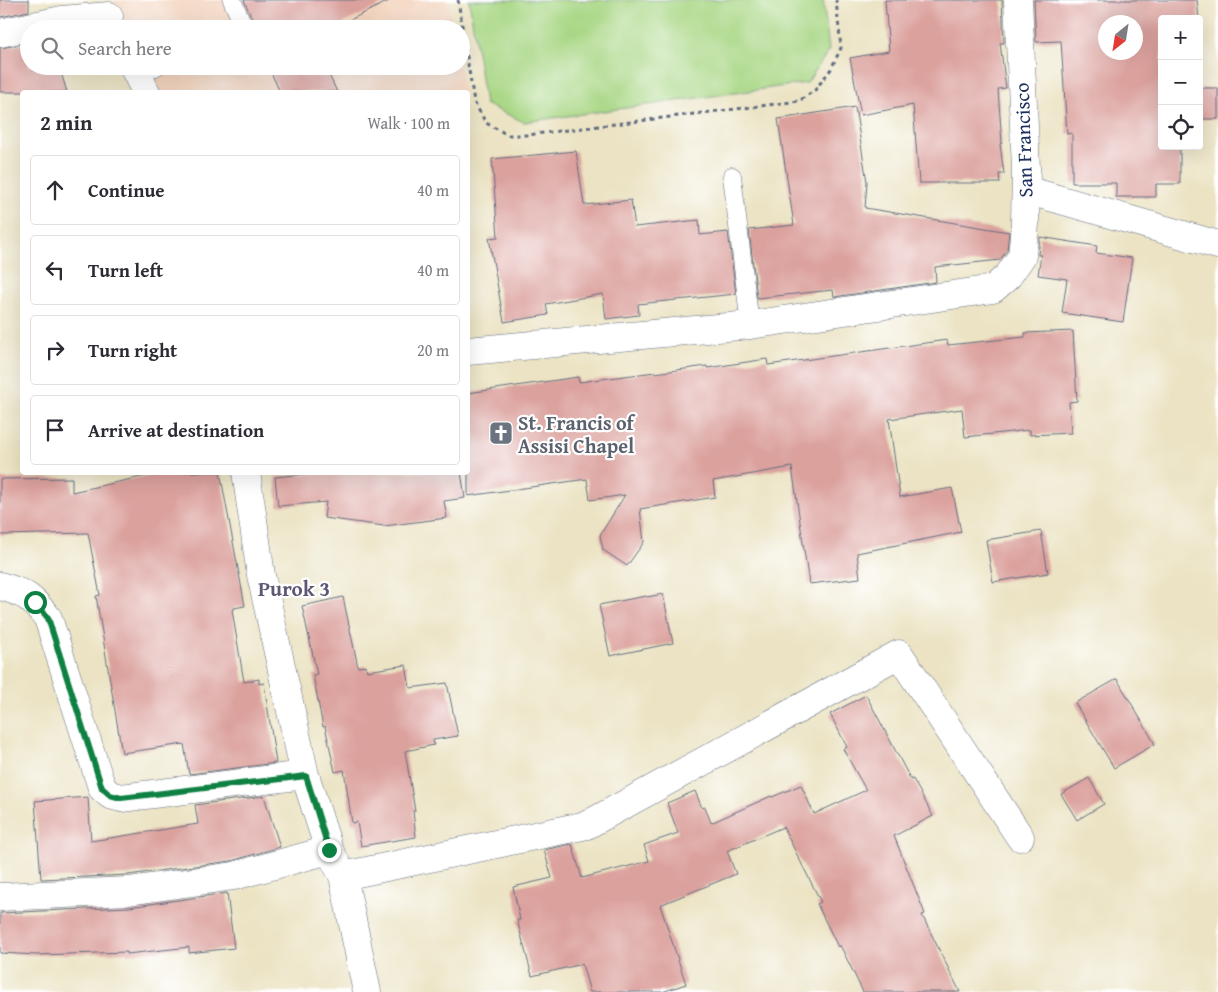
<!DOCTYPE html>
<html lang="en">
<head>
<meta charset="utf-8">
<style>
  :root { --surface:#fff; --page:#f7f7f7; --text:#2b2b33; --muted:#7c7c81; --line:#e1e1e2 }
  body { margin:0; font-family:"Gentium Book Plus",serif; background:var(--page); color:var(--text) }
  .controls { position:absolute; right:15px; top:15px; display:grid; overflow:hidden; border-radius:5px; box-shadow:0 5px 20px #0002 }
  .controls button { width:45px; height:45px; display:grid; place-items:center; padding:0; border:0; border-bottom:1px solid var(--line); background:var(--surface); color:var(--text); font:25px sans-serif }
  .compass { position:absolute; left:1098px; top:15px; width:45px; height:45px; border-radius:50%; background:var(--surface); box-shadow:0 5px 20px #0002; rotate:210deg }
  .stop { position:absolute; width:15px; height:15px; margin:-11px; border:4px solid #0b8043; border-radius:50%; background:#fff }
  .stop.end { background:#0b8043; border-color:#fff; box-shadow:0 1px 5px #0008 }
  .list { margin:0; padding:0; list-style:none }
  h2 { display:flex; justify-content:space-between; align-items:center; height:65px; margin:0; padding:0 20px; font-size:21px }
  h2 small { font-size:16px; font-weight:400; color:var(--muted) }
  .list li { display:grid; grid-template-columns:32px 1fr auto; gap:15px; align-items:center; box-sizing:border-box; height:70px; margin:0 10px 10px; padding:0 10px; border:1px solid var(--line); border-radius:5px }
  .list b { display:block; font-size:19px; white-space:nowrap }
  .list em { font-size:16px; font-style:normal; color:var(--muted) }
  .icon { flex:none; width:28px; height:28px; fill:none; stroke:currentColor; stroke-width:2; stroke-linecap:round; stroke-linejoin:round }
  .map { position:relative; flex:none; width:1218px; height:992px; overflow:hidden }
  .search { position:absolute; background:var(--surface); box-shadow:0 5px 20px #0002; left:20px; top:20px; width:450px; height:55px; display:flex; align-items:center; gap:12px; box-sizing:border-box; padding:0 18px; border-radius:28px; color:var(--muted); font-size:19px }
  .panel { position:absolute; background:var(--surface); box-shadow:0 5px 20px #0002; left:20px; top:90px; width:450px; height:385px; border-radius:5px }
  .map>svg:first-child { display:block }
  .built { fill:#f3d4be }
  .green { fill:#a9d785; stroke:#628372 }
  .building { fill:#dba19d; fill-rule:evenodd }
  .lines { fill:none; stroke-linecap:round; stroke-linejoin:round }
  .lane-casing { stroke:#646e81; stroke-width:19 }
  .street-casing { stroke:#646e81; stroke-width:29 }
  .path { stroke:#646e81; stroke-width:3; stroke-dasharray:4 4; stroke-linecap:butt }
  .lane { stroke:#fff; stroke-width:18 }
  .street { stroke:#fff; stroke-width:28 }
  .route { stroke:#0b8043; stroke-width:6 }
  .labels { text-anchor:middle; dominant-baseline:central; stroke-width:4.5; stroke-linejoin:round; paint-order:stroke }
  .street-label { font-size:20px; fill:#1b2f5e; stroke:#fff }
  .worship-label { font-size:20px; font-weight:bold; fill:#5b616d; stroke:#fff; text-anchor:start }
  .neighbourhood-label { font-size:21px; font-weight:bold; fill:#5e5774; stroke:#fff }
</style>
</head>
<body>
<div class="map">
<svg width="1218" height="992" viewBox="0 0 1218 992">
  <rect width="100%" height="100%" fill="#fff"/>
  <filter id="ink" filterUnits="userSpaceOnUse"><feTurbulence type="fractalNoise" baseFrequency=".02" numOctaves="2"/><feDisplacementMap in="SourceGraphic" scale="10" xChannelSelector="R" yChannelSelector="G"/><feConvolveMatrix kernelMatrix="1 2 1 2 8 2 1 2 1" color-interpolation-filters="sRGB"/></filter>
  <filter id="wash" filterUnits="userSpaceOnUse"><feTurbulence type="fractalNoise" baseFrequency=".0096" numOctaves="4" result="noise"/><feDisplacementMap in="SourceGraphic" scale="20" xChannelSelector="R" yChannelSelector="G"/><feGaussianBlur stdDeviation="1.12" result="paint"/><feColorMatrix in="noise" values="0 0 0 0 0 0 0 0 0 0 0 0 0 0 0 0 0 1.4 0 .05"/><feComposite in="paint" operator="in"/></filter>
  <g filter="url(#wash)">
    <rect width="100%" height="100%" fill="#ebe3c3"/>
    <path class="built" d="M113,0h335l5,29h-325z
      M148,66h312l4,26h-302z"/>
    <path class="green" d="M469,0h354l6,50 -22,33 -283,39 -39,-18z"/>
    <g id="blocks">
      <path class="building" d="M0,0h29v11l-29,6z
        M244,0h147l-60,29h-78v-8z
        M885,0h117l2,43h-4l6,45 -8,1 4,54 -2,1 4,30h-5l1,9h-81l-6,-78 -52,10 -11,-57 39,-7z
        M1034,0h163l2,19h-37v127h18v38h-24v13h-40v-14h-44v-50l-5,1 -6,-93 -25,1zM1106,22h30v30h-30z
        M29,43v23h30l8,26h-67v-44z
        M268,66h57l12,26h-57z
        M1199,88h19v31h-19z
        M855,107l12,75 -2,26 144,24 -2,18 -7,10 -65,7 1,15 -102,15 -1,-7 -76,8 -8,-68 45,-5 -16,-106z
        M576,151l8,54 47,-5 4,27 64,-7 1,15 28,-3 8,62 -98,10 1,11 -33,4 -3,-25 -57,10 2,11 -44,7 -15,-84 9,-1 -6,-78z
        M1040,237l57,9 -1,7 36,5 -9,64 -61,-9 5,-34 -29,-4 3,-20h-3z
        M1073,331l4,70 -8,1 2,31 -41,2v-5l-65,7 -3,-28 -73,10 11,78 52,-9 9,44 -104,21 3,25 -51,6 -17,-117 -79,14 2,16 -75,12 4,33 -17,24 -24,-16 -3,-15 25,-40 -35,5 -3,-21 -119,17v-103l110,-16 1,5 76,-10v1l52,-7v2l60,-9 1,6 179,-25 1,5 77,-8v-4z
        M164,472h56l25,134 -11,2v2h-2l12,72 15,-3v5l5,-1 12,80 -87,11 -5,-30 -62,9 -26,-157 4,-1 -12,-62 -88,2v-56l72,-1v14z
        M325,472h136l4,26 -21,3 3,17 -63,8 -60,-8 2,-16 -48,4 -3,-29z
        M1041,531l7,42 -55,9 -7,-42z
        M663,594l10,49 -63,13 -11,-51 47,-9 1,1z
        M343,597l15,70 8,-1 1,5 39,-6 4,23 37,-5 11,53 -25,4 1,5 -29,6 10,60h-2l3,26 -55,9 -4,-24 -5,1 -8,-53 -9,2 -10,-46 -2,1 -10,-52 4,-1 -15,-68z
        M1117,679l38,65 -41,24 -39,-65z
        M866,695l45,85 2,-1 20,37 -39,20 31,78 -3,1 38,77h-97l-23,-47 -2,2 -21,-43 4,-2 -38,-75 -56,24 9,23 -76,31 26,79 -24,8h-72l-8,-28 -50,12 -15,-56h3l-7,-33 39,-9 -8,-28 28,-6 10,34 67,-17 -5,-16 34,-12 -11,-30 28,-12 7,17 3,-1 6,16 60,-27 1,1 29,-12 13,29 52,-24 -23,-41 4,-2 -17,-33z
        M1089,778l15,26 -27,16 -16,-26z
        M264,796l16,51 -49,14 -103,14 -87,4 -6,-78 53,-4 3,44 107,-17 -3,-19z
        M227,893l7,55 -45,5v-6l-62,7v-2l-90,3 -37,-2v-40l130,-6z"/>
    </g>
  </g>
  <g filter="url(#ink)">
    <use href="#blocks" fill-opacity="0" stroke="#646e81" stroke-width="1"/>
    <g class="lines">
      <g class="lane-casing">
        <path id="lane" d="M232,0l11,25 -8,4
          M137,76l20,-10
          M732,176l18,149"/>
      </g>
      <g class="street-casing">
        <path id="street" d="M0,33l62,-13 47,-4
          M133,66l13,26
          M1026,190l192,55
          M468,351l282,-26 243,-36 15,-13 14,-20 3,-32 1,-56 -8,-168
          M246,472l15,103 44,200 24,75 14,26 24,116
          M0,586c26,7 31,11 48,32l54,170 8,7 11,3 184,-23
          M343,876l244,-51 312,-171 121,183
          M0,897l129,-6 105,-15 95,-26"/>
      </g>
      <path class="path" d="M458,0l16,102 12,21 22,12h19l272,-34 16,-11 16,-21 10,-21 -5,-48"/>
      <use href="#lane" class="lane"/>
      <use href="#street" class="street"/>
    </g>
  </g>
  <g class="lines" filter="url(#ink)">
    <path class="route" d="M35,602l13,16 54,170 8,7 11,3 185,-22 23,74"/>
  </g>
  <defs>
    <g id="church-square" transform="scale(1.25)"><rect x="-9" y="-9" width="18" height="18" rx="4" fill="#6b7280" stroke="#fff"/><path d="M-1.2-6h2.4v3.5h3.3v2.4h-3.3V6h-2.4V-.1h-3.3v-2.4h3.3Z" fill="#fff"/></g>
  </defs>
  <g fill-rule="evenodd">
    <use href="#church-square" x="501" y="433"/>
  </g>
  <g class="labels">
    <g class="street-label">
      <text transform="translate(1023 140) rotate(-92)">San Francisco</text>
    </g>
    <g class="worship-label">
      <text x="518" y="422">St. Francis of<tspan x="518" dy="23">Assisi Chapel</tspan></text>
    </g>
    <g class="neighbourhood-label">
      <text x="294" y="588">Purok 3</text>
    </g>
  </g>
</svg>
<div class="controls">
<button>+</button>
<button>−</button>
<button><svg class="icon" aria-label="locate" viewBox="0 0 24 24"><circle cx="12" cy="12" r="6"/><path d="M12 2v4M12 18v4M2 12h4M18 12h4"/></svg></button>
</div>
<svg class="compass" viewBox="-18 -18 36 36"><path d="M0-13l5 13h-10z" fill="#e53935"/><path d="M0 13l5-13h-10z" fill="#7c7c81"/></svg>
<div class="stop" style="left:35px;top:602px"></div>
<div class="stop end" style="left:329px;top:850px"></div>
<div class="search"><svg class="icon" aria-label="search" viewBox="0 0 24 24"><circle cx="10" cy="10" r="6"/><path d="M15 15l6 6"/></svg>Search here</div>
<section class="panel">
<h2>2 min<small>Walk · 100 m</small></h2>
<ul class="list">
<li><svg class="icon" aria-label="ahead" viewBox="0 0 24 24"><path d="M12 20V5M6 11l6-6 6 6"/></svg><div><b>Continue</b></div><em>40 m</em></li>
<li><svg class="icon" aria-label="left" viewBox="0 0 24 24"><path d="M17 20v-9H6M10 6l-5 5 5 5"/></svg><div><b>Turn left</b></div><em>40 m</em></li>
<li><svg class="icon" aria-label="right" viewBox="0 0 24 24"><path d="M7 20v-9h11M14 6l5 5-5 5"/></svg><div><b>Turn right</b></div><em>20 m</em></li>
<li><svg class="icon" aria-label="arrive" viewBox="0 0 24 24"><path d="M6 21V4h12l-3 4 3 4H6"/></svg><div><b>Arrive at destination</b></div></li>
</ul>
</section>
</div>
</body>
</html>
